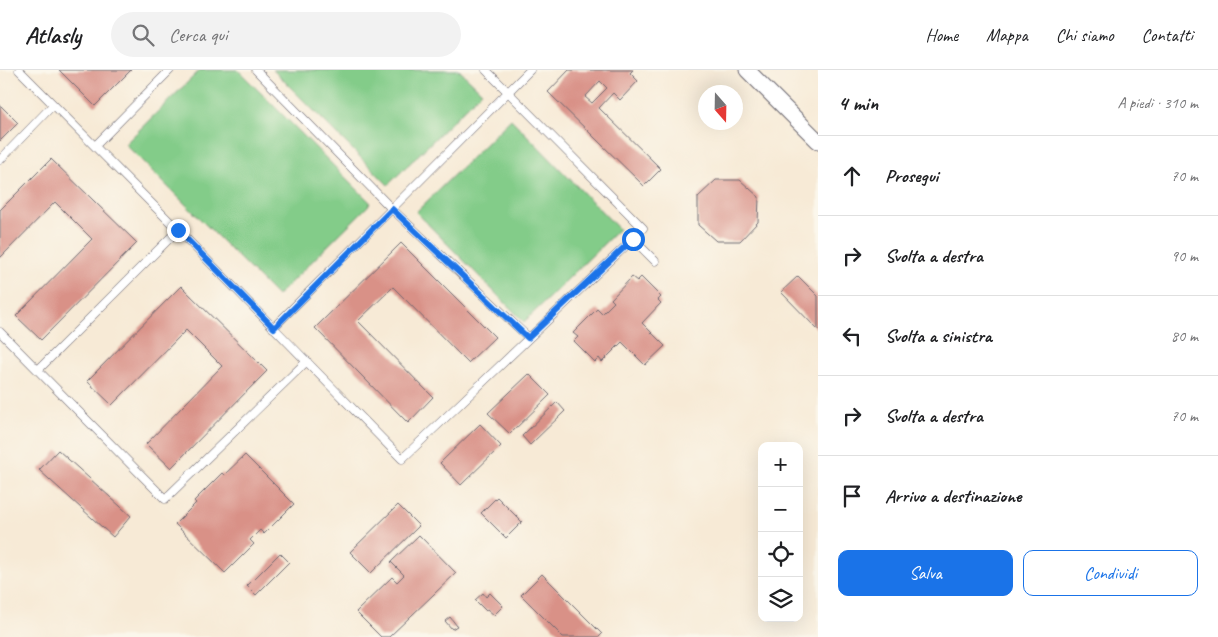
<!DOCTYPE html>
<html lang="it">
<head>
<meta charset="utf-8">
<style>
  :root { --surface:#fff; --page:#f2f2f2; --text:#202124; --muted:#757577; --line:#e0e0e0; --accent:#1a73e8 }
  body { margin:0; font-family:Caveat,sans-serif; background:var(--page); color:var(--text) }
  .controls { position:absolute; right:15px; bottom:15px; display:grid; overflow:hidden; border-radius:10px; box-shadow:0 5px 20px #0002 }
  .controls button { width:45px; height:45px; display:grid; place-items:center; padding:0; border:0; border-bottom:1px solid var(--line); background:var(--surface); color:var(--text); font:25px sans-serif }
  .compass { position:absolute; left:698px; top:15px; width:45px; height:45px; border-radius:50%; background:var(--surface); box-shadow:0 5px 20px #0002; rotate:160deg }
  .stop { position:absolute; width:15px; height:15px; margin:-11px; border:4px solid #1a73e8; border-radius:50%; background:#fff }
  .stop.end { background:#1a73e8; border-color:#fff; box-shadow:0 1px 5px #0008 }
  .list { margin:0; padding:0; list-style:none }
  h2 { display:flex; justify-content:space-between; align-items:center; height:65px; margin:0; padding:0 20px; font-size:21px }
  h2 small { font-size:16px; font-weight:400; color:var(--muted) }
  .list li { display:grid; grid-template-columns:32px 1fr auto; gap:15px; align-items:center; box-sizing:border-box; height:80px; padding:0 20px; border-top:1px solid var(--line) }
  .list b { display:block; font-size:19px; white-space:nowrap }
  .list em { font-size:16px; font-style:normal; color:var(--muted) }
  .actions { display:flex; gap:10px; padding:15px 20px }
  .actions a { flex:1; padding:11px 0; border:1px solid var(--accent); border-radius:10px; text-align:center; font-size:18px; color:var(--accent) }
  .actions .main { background:var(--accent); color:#fff }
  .icon { flex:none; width:28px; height:28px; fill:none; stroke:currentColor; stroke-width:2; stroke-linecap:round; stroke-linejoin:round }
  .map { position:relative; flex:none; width:818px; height:567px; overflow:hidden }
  header { display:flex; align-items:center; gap:30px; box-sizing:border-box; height:70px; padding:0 25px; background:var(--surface); border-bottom:1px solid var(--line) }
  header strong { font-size:24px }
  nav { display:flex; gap:28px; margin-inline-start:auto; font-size:18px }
  .search { width:350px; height:45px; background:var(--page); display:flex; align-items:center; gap:12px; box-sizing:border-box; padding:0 18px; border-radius:28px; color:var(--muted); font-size:19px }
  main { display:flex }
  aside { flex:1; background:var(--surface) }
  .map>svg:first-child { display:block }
  .green { fill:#83cc89; stroke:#527762 }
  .building { fill:#d99187; fill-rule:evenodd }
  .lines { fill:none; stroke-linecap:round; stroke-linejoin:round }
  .lane-casing { stroke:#6d6871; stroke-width:9 }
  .street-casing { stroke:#6d6871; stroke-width:17 }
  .lane { stroke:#fff; stroke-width:8 }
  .street { stroke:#fff; stroke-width:15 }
  .route { stroke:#1a73e8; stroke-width:6 }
</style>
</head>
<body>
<header>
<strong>Atlasly</strong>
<div class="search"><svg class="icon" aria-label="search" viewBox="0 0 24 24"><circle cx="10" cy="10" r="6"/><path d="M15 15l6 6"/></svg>Cerca qui</div>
<nav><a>Home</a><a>Mappa</a><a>Chi siamo</a><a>Contatti</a></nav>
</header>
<main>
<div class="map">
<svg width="818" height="567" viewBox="0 0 818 567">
  <rect width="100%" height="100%" fill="#fbf7ec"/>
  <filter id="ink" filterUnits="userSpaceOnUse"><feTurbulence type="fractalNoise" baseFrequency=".02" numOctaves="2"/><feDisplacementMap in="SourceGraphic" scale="10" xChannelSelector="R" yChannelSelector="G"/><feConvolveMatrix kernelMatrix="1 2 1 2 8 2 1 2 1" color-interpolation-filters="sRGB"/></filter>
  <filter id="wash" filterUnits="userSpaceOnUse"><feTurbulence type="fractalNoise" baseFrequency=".0096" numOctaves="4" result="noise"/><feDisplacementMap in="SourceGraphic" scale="20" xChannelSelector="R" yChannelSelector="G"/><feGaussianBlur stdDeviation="1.12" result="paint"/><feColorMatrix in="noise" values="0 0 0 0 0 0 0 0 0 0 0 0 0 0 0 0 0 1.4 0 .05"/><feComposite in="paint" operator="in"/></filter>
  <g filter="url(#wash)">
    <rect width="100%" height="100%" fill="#f7ead6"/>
    <path class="green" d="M200,0h38l133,133 -94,93 -152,-152z
      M273,0h186l23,22 -94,93z
      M511,49l108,110 -95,93 -108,-110z"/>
    <g id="blocks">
      <path class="building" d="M59,0h72l-36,36z
        M569,0h64l-3,3 8,8 -18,19 -7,-7 -14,15 62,61 -17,17 -96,-94zM600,11l7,7 -15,15 -7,-6z
        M0,35l18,18 -18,18z
        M51,89l86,84 -96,97 -25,-24 76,-77 -37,-37 -55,56v-48z
        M716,110h24l19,17 -1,25 -18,19h-24l-18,-16v-28z
        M401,173l94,94 -27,26 -75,-76 -35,34 75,76 -25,26 -93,-95z
        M798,206l20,20v34l-37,-38z
        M632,207l5,4 4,-4 20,20 -3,3 3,3 -19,20 23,23 -20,19 -23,-23 -20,20 -3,-4 -4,4 -21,-21 4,-4 -5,-4 24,-24 5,5 12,-12 -3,-3z
        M181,216l86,85 -96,97 -25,-24 76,-78 -36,-36 -74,75 -25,-24z
        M529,304l21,21 -40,39 -22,-21z
        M557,332l8,9 -35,34 -8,-9z
        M480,354l21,22 -40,39 -21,-22z
        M58,380l73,66 -18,21 -74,-67z
        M245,385l49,49 -30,30 -4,-4 -10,10 4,4 -29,29 -50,-49 21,-21 -2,-2 28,-28 2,2z
        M497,427l25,25 -16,16 -25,-25z
        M398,435l21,21 -48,47 -21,-21z
        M419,465l37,38 -67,64h-8l-25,-25 36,-35 5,5 7,-7 -13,-13z
        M280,483l9,9 -33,33 -9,-9z
        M542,504l60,60 -3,3h-36l-42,-42z
        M483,523l3,4 4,-4 13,13 -9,9 -7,-6 -1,2 -11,-11z
        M450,547l7,9 -5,3 -7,-8z"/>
    </g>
  </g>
  <g filter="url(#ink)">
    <use href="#blocks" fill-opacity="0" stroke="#6d6871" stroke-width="1"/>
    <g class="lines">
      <g class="lane-casing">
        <path id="lane" d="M19,0l159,160 224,229 231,-220
          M256,0l136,139 137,129
          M486,0l157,158 -10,11 22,22
          M95,76l75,-76
          M0,90l53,-55
          M273,258l257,-258
          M0,262l165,167 142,-138
          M38,300l140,-140"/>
      </g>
      <g class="street-casing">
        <path id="street" d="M747,0l71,71"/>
      </g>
      <use href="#lane" class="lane"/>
      <use href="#street" class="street"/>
    </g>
  </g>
  <g class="lines" filter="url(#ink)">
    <path class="route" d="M178,160l96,98 118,-119 136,129 105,-99"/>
  </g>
</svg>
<div class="controls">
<button>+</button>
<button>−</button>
<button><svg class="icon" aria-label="locate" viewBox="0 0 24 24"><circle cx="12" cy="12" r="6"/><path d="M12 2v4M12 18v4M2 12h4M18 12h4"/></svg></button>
<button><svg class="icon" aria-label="layers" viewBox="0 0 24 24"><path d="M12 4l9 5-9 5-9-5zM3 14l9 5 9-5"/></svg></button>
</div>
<svg class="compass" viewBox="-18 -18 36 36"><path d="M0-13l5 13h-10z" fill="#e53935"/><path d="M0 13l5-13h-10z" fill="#757577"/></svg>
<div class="stop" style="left:633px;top:169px"></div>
<div class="stop end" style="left:178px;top:160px"></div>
</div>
<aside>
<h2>4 min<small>A piedi · 310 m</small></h2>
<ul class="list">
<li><svg class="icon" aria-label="ahead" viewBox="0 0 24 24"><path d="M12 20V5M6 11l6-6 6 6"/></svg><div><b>Prosegui</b></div><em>70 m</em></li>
<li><svg class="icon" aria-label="right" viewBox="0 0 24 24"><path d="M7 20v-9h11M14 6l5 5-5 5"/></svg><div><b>Svolta a destra</b></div><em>90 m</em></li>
<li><svg class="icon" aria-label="left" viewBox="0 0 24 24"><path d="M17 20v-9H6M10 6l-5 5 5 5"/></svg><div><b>Svolta a sinistra</b></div><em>80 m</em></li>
<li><svg class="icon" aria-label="right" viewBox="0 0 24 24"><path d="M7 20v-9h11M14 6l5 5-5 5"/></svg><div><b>Svolta a destra</b></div><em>70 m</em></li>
<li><svg class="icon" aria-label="arrive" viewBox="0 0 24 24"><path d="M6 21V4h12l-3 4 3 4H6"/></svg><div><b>Arrivo a destinazione</b></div></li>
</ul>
<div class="actions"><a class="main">Salva</a><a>Condividi</a></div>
</aside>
</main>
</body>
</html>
